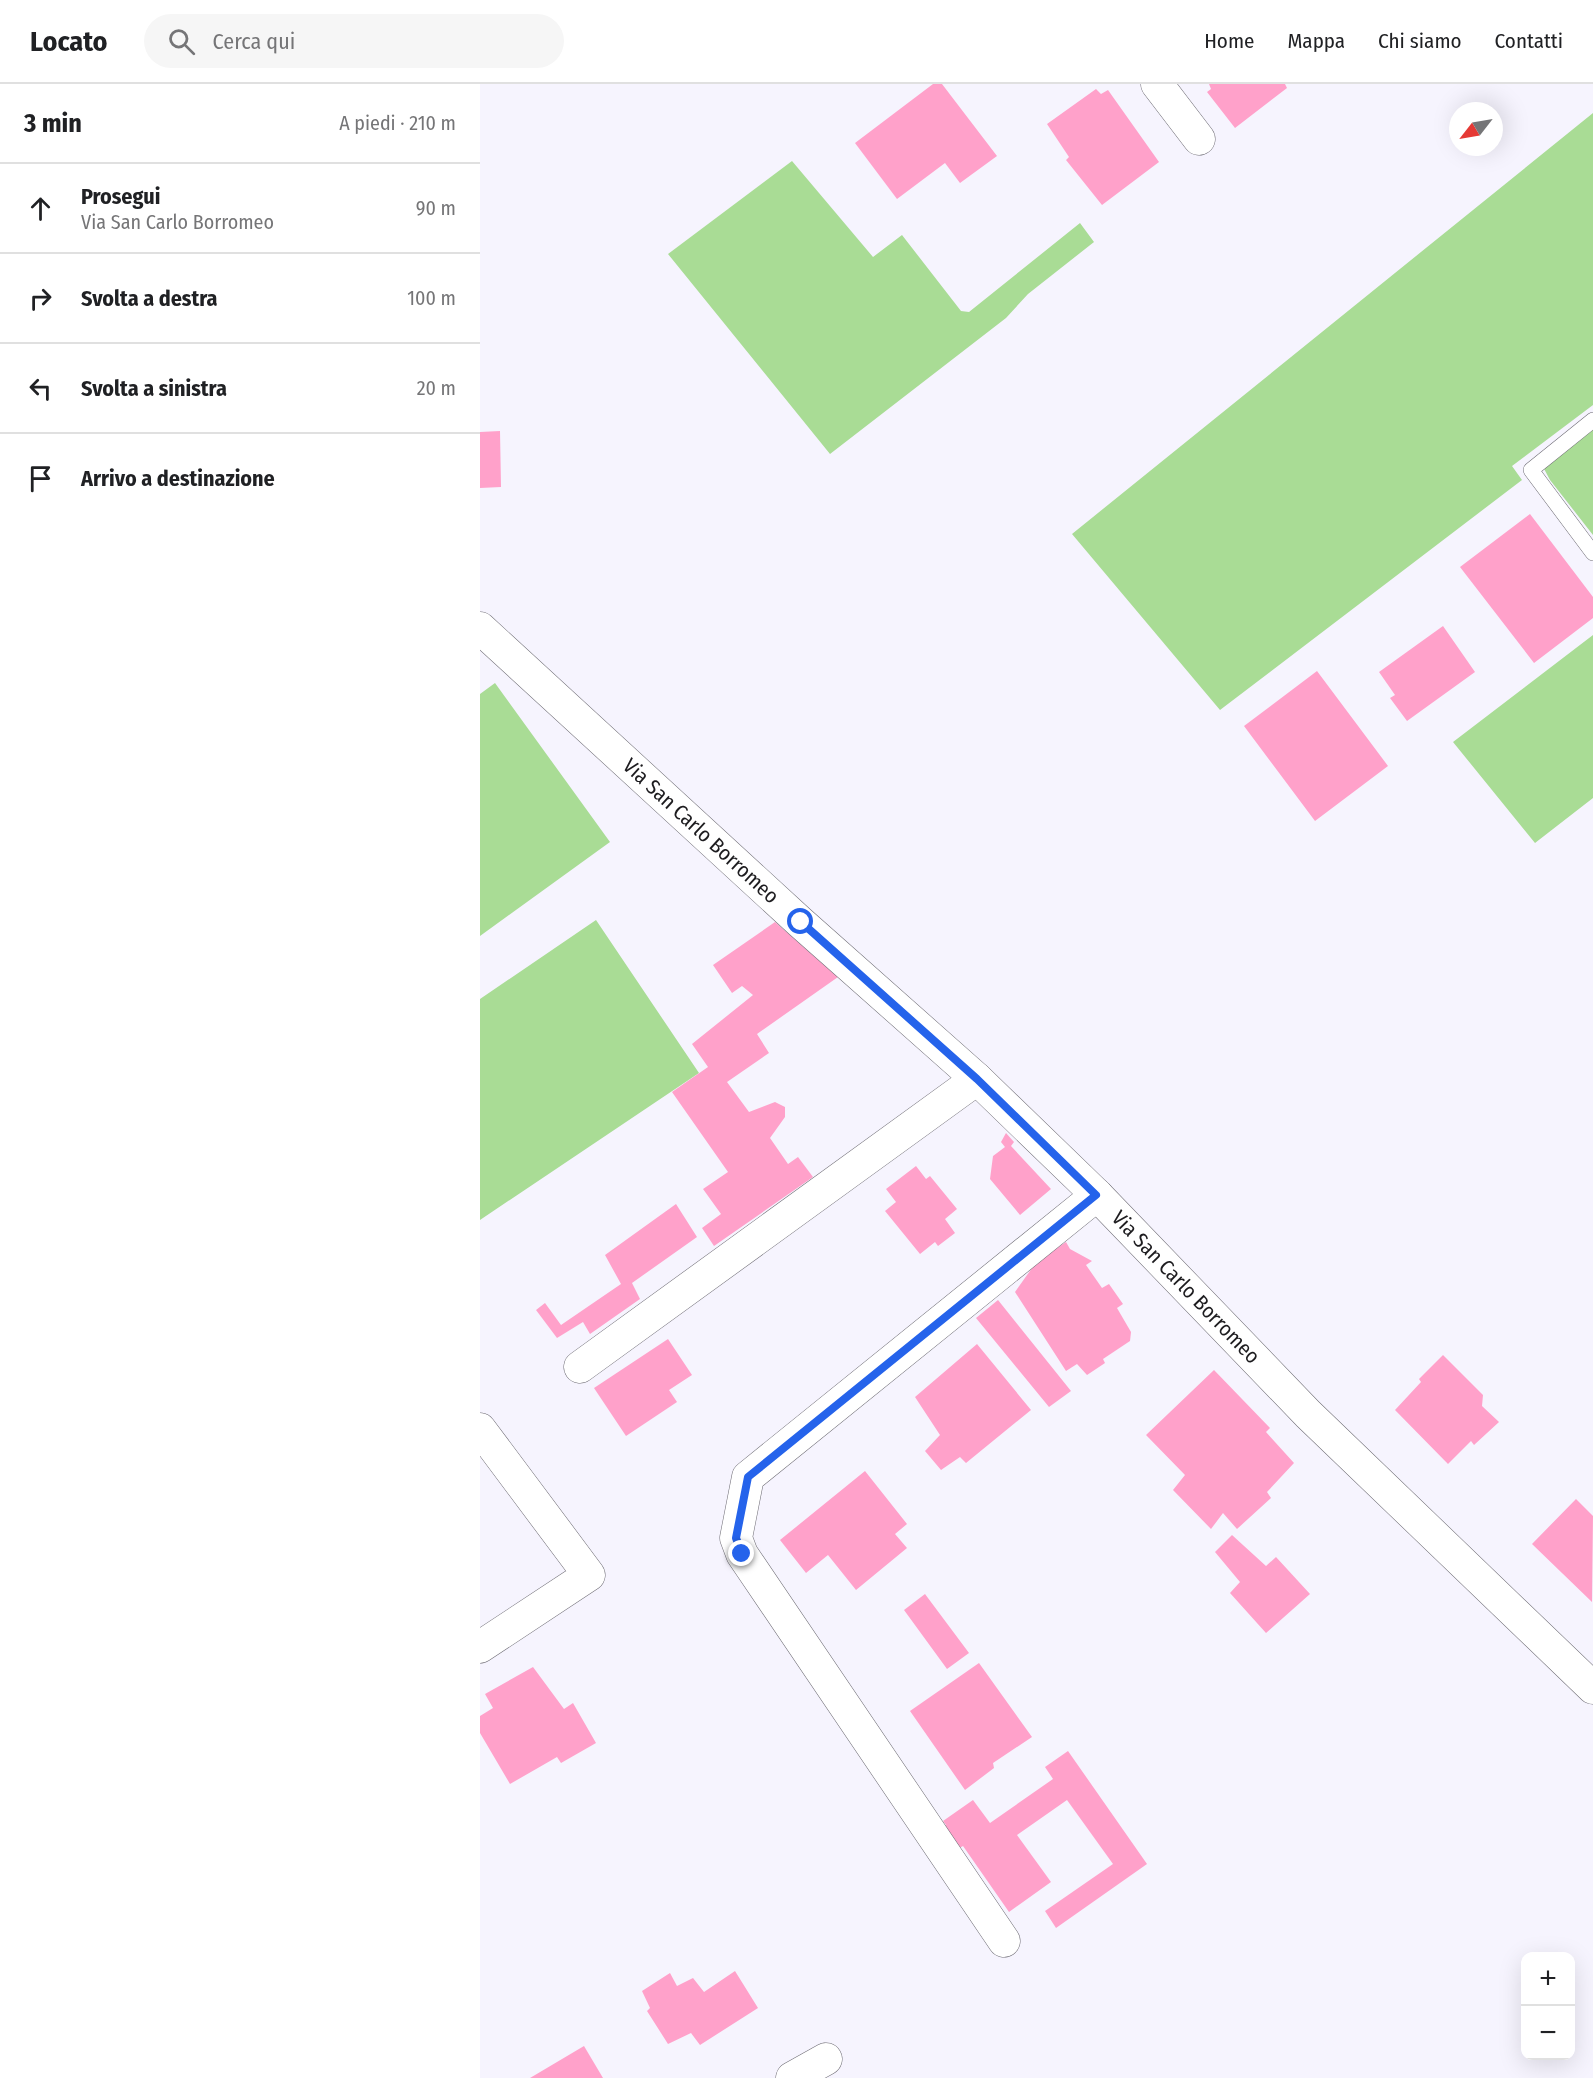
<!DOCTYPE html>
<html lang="it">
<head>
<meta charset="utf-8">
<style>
  :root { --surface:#fff; --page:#f6f6f6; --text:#202124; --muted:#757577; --line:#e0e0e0 }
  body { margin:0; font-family:"Fira Sans Condensed",sans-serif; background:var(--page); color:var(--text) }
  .controls { position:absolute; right:18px; bottom:18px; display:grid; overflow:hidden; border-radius:12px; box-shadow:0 6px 24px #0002 }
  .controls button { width:54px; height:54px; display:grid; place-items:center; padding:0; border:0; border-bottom:2px solid var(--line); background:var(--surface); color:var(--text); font:30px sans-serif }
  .compass { position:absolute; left:969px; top:18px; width:54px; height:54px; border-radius:50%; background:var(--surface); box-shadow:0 6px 24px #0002; rotate:239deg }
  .stop { position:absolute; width:18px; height:18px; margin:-14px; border:4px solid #2563eb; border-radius:50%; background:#fff }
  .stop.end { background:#2563eb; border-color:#fff; box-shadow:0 2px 6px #0008 }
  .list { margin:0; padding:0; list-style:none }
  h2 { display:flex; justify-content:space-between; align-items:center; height:78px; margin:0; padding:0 24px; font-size:26px }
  h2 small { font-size:20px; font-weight:400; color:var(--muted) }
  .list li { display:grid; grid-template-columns:39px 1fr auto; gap:18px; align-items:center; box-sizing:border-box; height:90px; padding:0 24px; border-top:2px solid var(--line) }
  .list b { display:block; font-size:22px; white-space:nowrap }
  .list p { margin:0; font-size:20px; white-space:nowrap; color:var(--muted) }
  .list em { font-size:20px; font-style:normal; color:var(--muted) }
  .icon { flex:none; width:33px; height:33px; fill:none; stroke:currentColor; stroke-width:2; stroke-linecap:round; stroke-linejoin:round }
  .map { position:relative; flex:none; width:1113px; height:1994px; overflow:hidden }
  header { display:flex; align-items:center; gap:36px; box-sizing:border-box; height:84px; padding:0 30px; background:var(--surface); border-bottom:2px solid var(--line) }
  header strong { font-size:28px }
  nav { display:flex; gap:33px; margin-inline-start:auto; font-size:21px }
  .search { width:420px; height:54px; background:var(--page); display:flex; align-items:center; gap:15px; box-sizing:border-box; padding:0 21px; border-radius:33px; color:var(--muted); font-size:22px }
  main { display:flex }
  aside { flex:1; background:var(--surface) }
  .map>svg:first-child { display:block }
  .green { fill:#a9dc95 }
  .building { fill:#ffa1ca }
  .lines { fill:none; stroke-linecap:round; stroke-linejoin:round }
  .service-casing { stroke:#6e6c74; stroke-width:16 }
  .minor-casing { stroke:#6e6c74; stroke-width:33 }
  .service { stroke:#fff; stroke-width:15 }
  .minor { stroke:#fff; stroke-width:32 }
  .route { stroke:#2563eb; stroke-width:8 }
  .labels { text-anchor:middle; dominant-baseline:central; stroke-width:6; stroke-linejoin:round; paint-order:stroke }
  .street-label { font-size:21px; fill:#1d1c1f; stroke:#fff }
</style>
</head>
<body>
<header>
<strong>Locato</strong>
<div class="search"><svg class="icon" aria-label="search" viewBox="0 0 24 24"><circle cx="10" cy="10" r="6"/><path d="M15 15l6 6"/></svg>Cerca qui</div>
<nav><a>Home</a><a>Mappa</a><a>Chi siamo</a><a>Contatti</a></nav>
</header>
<main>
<aside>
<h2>3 min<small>A piedi · 210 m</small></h2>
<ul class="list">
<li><svg class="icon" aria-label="ahead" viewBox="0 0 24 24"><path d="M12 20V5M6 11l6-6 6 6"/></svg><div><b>Prosegui</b><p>Via San Carlo Borromeo</p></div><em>90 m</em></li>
<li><svg class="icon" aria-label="right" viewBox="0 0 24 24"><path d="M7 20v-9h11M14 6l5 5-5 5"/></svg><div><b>Svolta a destra</b></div><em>100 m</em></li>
<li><svg class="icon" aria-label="left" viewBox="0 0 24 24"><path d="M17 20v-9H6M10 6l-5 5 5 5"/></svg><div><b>Svolta a sinistra</b></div><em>20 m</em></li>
<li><svg class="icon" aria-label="arrive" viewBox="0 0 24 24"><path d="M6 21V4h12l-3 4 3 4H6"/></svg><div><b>Arrivo a destinazione</b></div></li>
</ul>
</aside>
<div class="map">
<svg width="1113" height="1994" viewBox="0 0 1113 1994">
  <rect width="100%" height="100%" fill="#f6f4fe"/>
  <path class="green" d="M1113,29v292l-81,61 10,14 -302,230 -148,-176z
    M312,77l81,96 29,-22 59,76 8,1 111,-89 14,19 -66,52 -22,24 -176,136 -162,-200z
    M1113,336v115l-43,-55 -8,-15z
    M1113,551v163l-58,45 -82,-101z
    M15,599l115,159 -130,94v-242z
    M116,836l103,153 -219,147v-221z"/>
  <path class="building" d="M453,0h9l55,72 -37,27 -15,-20 -48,36 -42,-56z
    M729,0h76l2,4 -52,40 -28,-36 4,-3z
    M616,5l5,5 7,-4 51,72 -57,43 -36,-45 3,-3 -22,-33z
    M20,347l1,56 -21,1v-56z
    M1050,430l63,83v21l-59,45 -74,-96z
    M963,542l32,46 -68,49 -17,-23 5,-3 -16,-23z
    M837,587l71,95 -73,55 -71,-95z
    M295,838l63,55 -81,57 12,19 -42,29 22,30 26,-10 10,5v10l-15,21 18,26 10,-7 15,20 -99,69 -12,-18 19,-14 -18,-25 25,-17 -56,-80 36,-25 -16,-23 61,-49 -11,-9 -10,7 -19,-28z
    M526,1049l8,9 -3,4 40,43 -31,26 -30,-36 3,-23 12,-9 -4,-5z
    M436,1082l10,13 4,-3 27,33 -12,10 10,14 -17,13 -3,-4 -15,12 -35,-43 11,-9 -10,-13z
    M196,1120l21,33 -65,46 8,16 -50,35 -7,-12 -26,16 -21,-28 9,-7 16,22 60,-41 -16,-29z
    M586,1158l4,7 22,12 -6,4 16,23 7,-4 14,20 -6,4 14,24 -1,9 -27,18 2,4 -18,12 -10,-11 -11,7 -51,-79 22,-31z
    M518,1216l73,91 -22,16 -73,-89z
    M188,1255l24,36 -23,15 8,12 -51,34 -32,-48z
    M497,1260l54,66 -65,53 -6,-6 -19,13 -16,-19 15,-16 -25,-38z
    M963,1271l40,40 -1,11 17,16 -25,23 -3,-4 -23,23 -53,-54 26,-28 -2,-3z
    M734,1286l56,58 -4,4 28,31 -27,29 4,6 -34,31 -14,-16 -12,16 -38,-39 12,-15 -39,-40z
    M385,1387l42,53 -12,10 12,14 -51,42 -28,-35 -22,18 -26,-33z
    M1096,1415l17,17 -1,86 -60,-58z
    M752,1451l34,31 10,-9 34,37 -44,39 -36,-40 10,-11 -25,-30z
    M445,1510l44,59 -22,16 -43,-59z
    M499,1579l53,74 -39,26 1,5 -29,22 -55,-79z
    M53,1583l31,42 9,-6 23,40 -35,20 -4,-6 -47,27 -30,-51v-17l13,-8 -8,-14z
    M588,1667l79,113 -91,64 -11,-17 68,-47 -46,-64 -50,35 34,47 -42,30 -46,-66 -7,4 -15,-21 5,-4 -3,-4 30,-21 17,23 63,-44 -8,-12z
    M255,1887l23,37 -58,37 -9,-12 -23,11 -21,-33 3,-3 -8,-17 28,-18 7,13 16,-8 11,14z
    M104,1962l19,32h-73z"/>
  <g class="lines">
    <g class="service-casing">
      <path id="service" d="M1113,336l-62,50 62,83"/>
    </g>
    <g class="minor-casing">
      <g id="minor">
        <path d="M677,0l42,55"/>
        <path id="s1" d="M0,544l320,294 177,157 120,116 211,219 285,274"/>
        <path d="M100,1283l397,-288"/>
        <path d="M0,1345l109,146 -109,72"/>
        <path d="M524,1857l-262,-387 -6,-16 12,-61 349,-282"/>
        <path d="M312,1994l34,-19"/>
      </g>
    </g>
    <use href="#service" class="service"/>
    <use href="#minor" class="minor"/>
  </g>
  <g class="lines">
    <path class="route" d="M262,1470l-6,-16 12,-61 348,-282 -119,-116 -176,-157"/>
  </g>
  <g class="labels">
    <g class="street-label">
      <text stroke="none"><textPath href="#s1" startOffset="300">Via San Carlo Borromeo</textPath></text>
      <text stroke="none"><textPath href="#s1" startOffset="966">Via San Carlo Borromeo</textPath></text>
    </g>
  </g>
</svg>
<div class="controls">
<button>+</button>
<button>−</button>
</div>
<svg class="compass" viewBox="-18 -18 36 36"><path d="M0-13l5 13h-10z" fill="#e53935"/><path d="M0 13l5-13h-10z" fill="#757577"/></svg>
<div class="stop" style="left:321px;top:838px"></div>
<div class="stop end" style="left:262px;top:1470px"></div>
</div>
</main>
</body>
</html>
